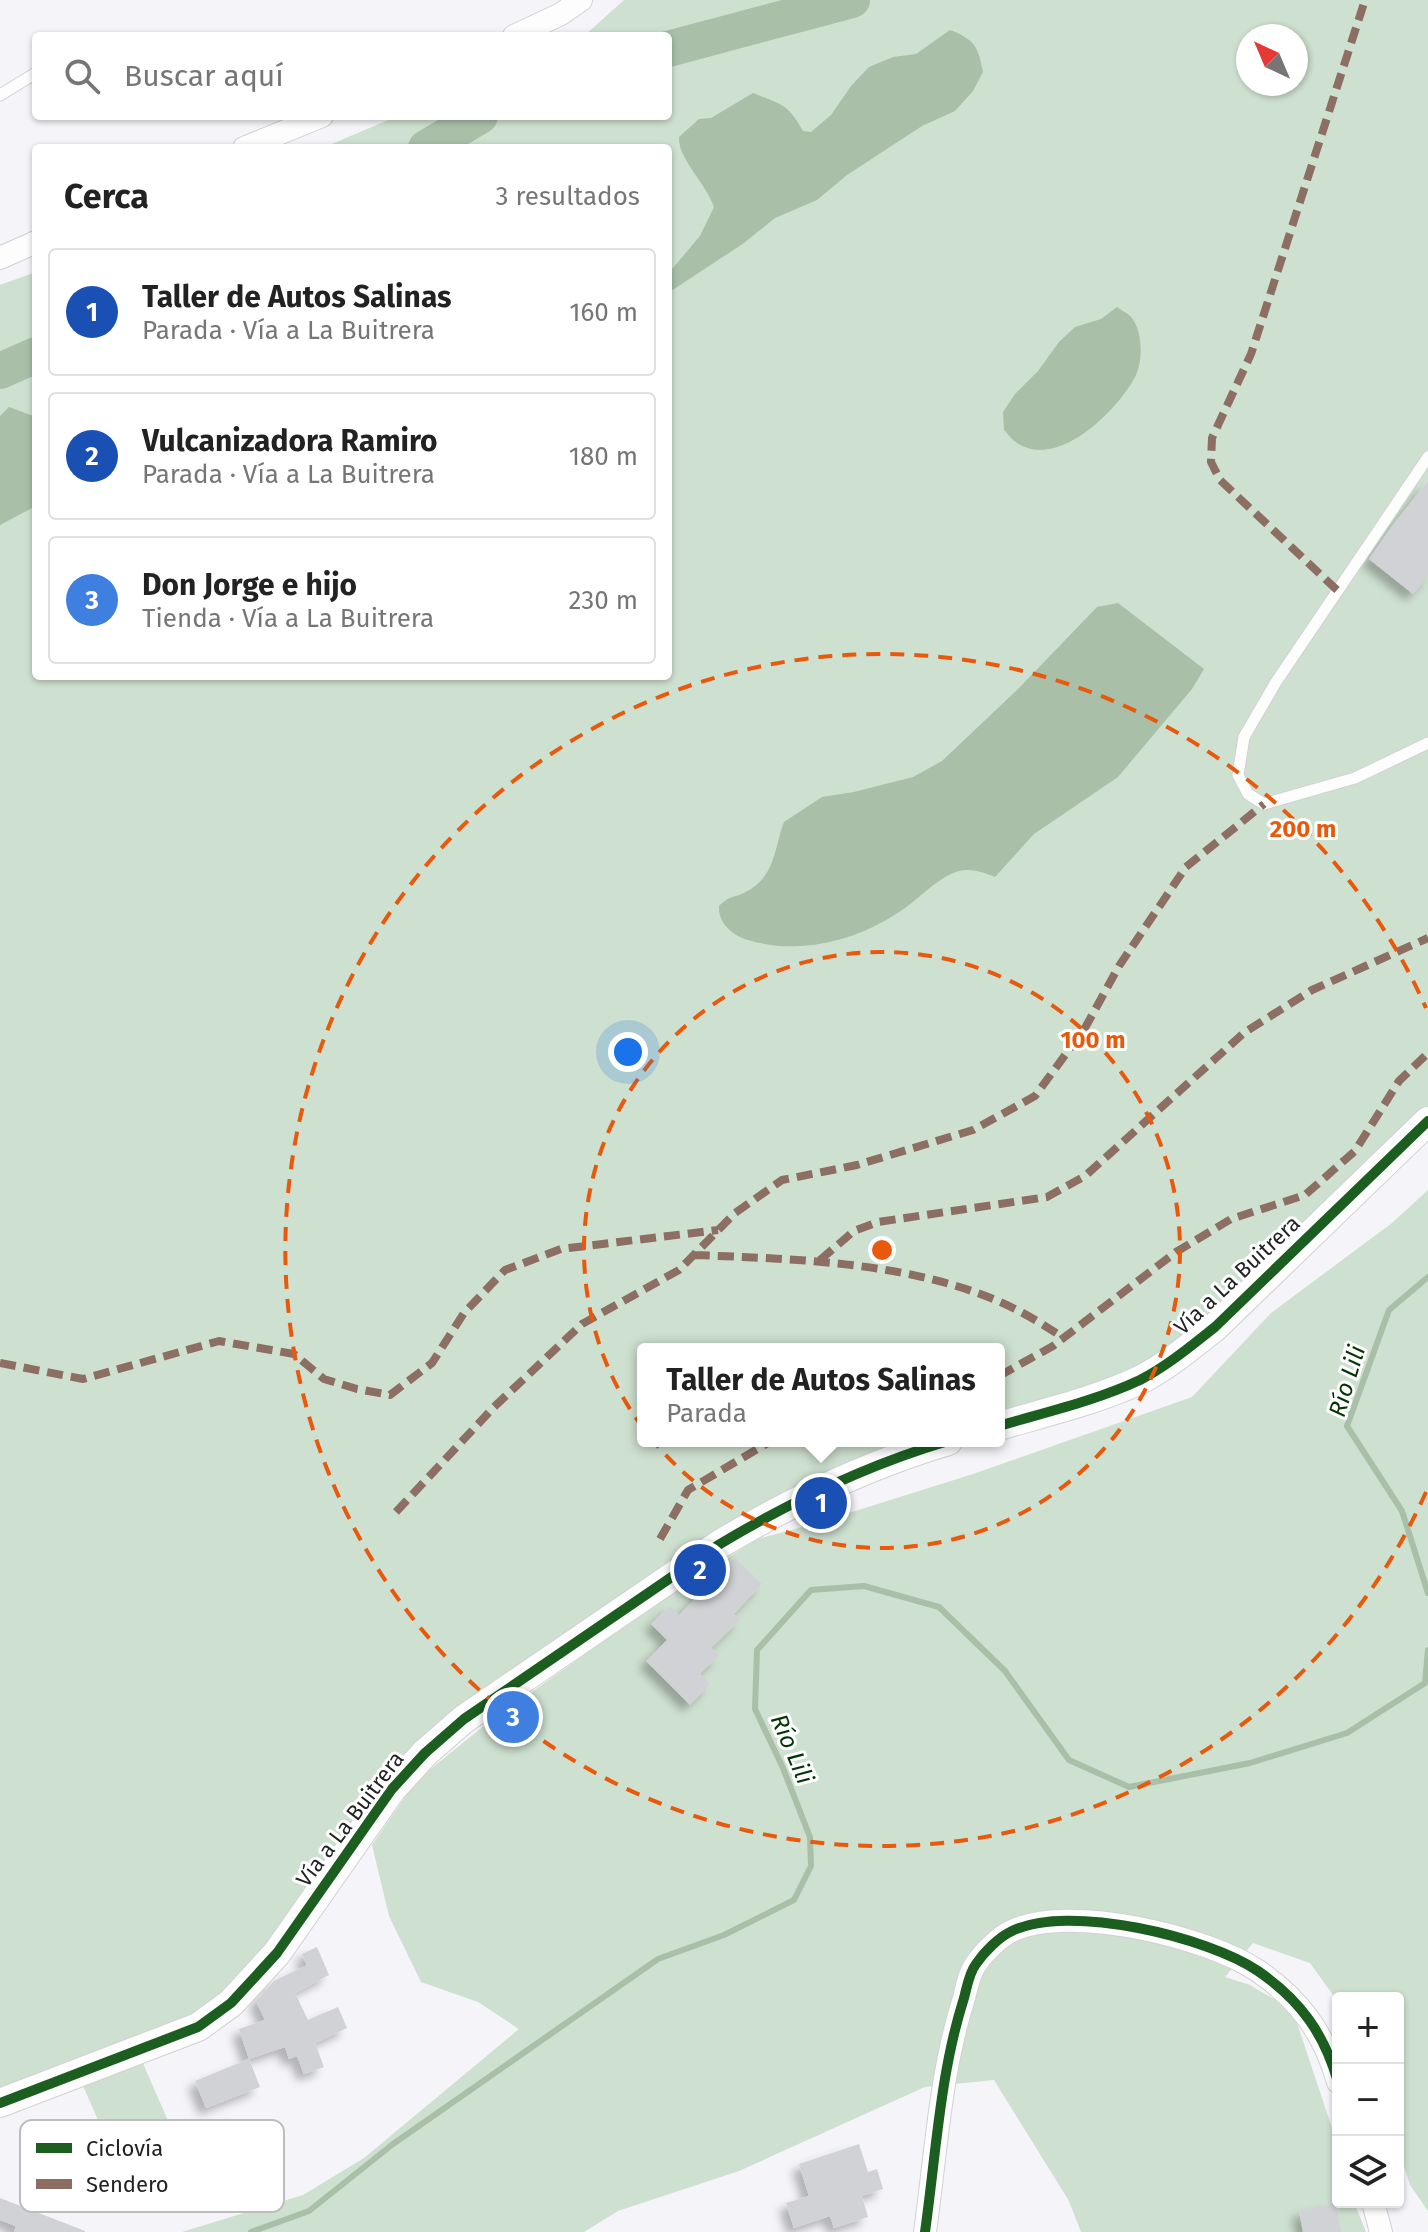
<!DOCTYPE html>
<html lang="es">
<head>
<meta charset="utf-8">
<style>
  :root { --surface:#fff; --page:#f2f2f2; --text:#222; --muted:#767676; --line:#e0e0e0; --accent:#6c6c6f }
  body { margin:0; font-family:"Fira Sans",sans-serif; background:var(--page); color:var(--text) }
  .controls { position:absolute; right:24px; bottom:24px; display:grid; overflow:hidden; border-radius:8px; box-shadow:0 2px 6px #0004 }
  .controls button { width:72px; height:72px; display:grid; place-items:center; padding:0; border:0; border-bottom:2px solid var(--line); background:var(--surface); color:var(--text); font:40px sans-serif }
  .compass { position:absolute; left:1236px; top:24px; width:72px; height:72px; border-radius:50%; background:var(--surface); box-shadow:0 2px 6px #0004; rotate:316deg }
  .you { position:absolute; left:628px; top:1052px; width:28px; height:28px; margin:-20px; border:6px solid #fff; border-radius:50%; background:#1a73e8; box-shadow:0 0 0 12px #1a73e833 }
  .badge { display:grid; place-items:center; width:52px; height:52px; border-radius:50%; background:var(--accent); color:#fff; font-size:26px; font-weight:700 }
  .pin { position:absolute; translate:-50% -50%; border:4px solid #fff; box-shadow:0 2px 8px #0006 }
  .popup { position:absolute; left:637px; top:1343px; width:368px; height:104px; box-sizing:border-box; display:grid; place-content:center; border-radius:8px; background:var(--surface); filter:drop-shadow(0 2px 6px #0005); font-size:26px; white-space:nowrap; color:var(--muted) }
  .popup b { font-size:30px; color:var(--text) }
  .popup::after { content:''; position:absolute; left:50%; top:100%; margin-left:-16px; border:16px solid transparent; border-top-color:var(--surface) }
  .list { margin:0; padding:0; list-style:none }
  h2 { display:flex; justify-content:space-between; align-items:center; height:104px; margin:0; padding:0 32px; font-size:34px }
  h2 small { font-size:26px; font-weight:400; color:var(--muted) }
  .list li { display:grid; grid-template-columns:52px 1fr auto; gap:24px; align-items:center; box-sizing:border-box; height:128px; margin:0 16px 16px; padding:0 16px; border:2px solid var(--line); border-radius:8px }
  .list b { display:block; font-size:30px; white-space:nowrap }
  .list p { margin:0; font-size:26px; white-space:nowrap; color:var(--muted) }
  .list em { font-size:26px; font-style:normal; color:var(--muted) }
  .icon { flex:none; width:44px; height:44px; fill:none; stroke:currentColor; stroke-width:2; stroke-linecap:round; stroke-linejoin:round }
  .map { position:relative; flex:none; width:1428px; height:2232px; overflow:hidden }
  .search { position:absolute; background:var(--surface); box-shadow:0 2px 6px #0004; left:32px; top:32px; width:640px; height:88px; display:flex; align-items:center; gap:20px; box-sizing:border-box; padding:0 28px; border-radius:8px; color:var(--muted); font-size:30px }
  .panel { position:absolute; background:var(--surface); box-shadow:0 2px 6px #0004; left:32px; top:144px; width:640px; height:536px; border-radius:8px }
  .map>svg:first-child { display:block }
  .green { fill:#cee0cf; fill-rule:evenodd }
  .water { fill:#a9bfa8 }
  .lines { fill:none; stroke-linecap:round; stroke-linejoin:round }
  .stream { stroke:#a9bfa8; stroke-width:6 }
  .river { stroke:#a9bfa8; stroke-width:36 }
  .building { fill:#d1d2d5; filter:url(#shadow) }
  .service-casing { stroke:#d1d1d5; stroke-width:13 }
  .minor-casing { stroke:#d1d1d5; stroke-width:24 }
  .tertiary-casing { stroke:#d1d1d5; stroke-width:30 }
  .service { stroke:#fdfdfe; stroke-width:11 }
  .minor { stroke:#fdfdfe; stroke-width:22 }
  .tertiary { stroke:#fdfdfe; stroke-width:28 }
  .quiet { stroke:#8d6e63; stroke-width:8; stroke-dasharray:16 8; stroke-linecap:butt }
  .cycleway-casing { stroke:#fff; stroke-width:15 }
  .cycleway { stroke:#1b5e20; stroke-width:10 }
  .ring { fill:none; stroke:#e8590c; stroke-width:4; stroke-dasharray:14 10 }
  .labels { text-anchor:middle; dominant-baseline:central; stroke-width:6; stroke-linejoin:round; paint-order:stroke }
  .street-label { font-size:22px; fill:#222225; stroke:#fff }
  .water-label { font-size:24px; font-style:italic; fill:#033404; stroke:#fff }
  .key { fill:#fff; stroke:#bdbdbe; stroke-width:2 }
  .key-label { font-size:22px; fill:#222225 }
  .centre { fill:#e8590c; stroke:#fff; stroke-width:4 }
  .ring-label { font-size:24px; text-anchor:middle; font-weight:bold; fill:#e8590c; stroke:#fff; stroke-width:6; stroke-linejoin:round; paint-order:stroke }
</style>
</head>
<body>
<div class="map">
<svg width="1428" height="2232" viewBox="0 0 1428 2232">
  <defs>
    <filter id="shadow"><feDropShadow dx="-7" dy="7" stdDeviation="4" flood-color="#0004"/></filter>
  </defs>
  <rect width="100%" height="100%" fill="#f4f4f9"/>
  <path class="green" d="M624,0h804v1121l-248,235 -181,70v-77h-356v92h305l-140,54 -344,224 -233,284 -231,100v-1818l36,-13v404h632v-528h-346l76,-32h270v-80h-84zM1248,36h48v48h-48z
    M1428,1190v1021l-18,-26 -12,-39v-148h-60v4l-28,-39 -57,-20 -28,34 25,8 29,17 17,18 42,126v56h16l12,30h-285l-12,-31 -75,-121 -69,7 -186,84 -121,40 -34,21h-402l121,-37 61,-37 155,-129 -41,-27 -57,-20 -32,-66 -17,-71 44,-64 64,-52 167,-119 110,-71 57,-15 159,-50 219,-77 79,-84 121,-90z
    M141,2059l39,89 -58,26 -39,-88z"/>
  <path class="water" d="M950,30c25,10 28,16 33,42l-10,19 -18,20 -33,15 -75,49 -30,25 -42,18 -31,25 -76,50v-19l32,-38 14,-29c-8,-24 -36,-48 -35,-70l20,-18 12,-1 42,-25c29,12 34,10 50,38l8,1 20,-17 20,-29 18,-19 24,-10 23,-3z
    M1117,307c4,3 12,7 15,11 11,15 11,44 3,59 -18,34 -77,93 -118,66 -5,-3 -9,-9 -13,-13l-1,-18 12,-18 23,-23 21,-29 16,-15 26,-8z
    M9,407l27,10v85l-4,6 -32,17v-109z
    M1118,603l86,66 -12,20 -74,88 -84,57 -39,43c-16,-6 -30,-11 -46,-2 -16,8 -30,23 -44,33 -45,32 -103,48 -157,32 -16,-5 -30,-17 -29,-34 11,-11 15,-8 27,-14 30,-16 28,-44 38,-70l38,-25 32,-5 59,-15 29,-16 77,-73 78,-81z"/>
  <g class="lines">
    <path class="stream" d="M1428,1277l-39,33 -42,116 55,85 26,82
      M251,2232l58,-21 84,-67 265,-185 66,-24 70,-35 17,-34 -1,-29 -27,-69 -28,-59 2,-59 54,-60 53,-4 75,21 66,64 64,89 60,27 121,-24 97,-30 78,-50 3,-33"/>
    <path class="river" d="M668,49l184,-49
      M426,148l54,-32
      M0,371l36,-16"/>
  </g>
  <path class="building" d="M1428,481v95l-15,18 -44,-35 23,-33z
    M735,1558l27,26 -28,30 6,6 -29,28 8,7 -19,19 10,10 -20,21 -44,-44 21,-21 -16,-16 19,-18 9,9z
    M317,1947l12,28 -34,18 13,27 30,-13 9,21 -32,15 9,24 -20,7 -7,-18 -8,3 -4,-12 -36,12 -10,-30 26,-9 -9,-19 18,-20 33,-16 -5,-11z
    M249,2059l11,28 -54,21 -11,-27z
    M859,2144l9,28 9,-3 6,20 -21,7 6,21 -34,11 -4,-12 -36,12 -8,-25 23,-7 -10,-32z
    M0,2198l85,33v1h-71l2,-6 -16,-6z
    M1335,2203l6,29h-38l-4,-21z"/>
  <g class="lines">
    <g class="service-casing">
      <path id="service" d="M0,95l36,-22
        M1428,457l-152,225 -32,55 -6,38 10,19 16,10 91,-26 73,-35"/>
    </g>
    <g class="minor-casing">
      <path id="minor" d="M514,36l47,-22 20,-14
        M244,148l78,-32
        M0,258l36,-16
        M1373,2202l8,30
        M925,2232c11,-78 15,-159 39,-234 3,-11 5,-25 12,-34 8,-12 23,-27 36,-33 56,-28 196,6 246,40 42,29 66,62 80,111"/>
    </g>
    <g class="tertiary-casing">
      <path id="tertiary" d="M999,1426c47,-14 96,-25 141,-46 27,-14 51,-34 75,-53l213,-206
        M0,2103l198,-76 33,-24 46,-50 115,-164 33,-36 39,-34 256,-175c72,-43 147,-79 228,-103"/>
    </g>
    <use href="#service" class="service"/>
    <use href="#minor" class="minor"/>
    <use href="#tertiary" class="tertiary"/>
    <path class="quiet" d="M1337,590l-117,-110 -9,-18 1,-24 39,-84 114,-354
      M694,1255c103,4 229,7 323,55 16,8 31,18 47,28
      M820,1260l34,-29 24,-9 169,-25 38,-21 160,-144 67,-42 116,-52
      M0,1363l83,16 136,-38 75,13 30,25 33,10 33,6 42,-32 32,-50 41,-43 56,-21 157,-19
      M999,1376l54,-30 123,-94 55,-33 74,-24 50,-44 44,-70 29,-28
      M396,1512l98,-105 88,-83 97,-54 56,-57 47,-33 75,-15 116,-35 62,-34 50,-68 34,-62 67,-99 78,-63
      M660,1539l28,-49 83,-49"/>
    <g class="cycleway-casing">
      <path id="cycleway" d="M999,1426c47,-14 96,-25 141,-46 27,-14 51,-34 75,-53l213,-206
        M0,2103l198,-76 33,-24 46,-50 115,-164 33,-36 39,-34 256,-175c72,-43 147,-79 228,-103
        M925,2232c11,-78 15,-159 39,-234 3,-11 5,-25 12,-34 8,-12 23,-27 36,-33 56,-28 196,6 246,40 42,29 66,62 80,111"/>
    </g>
    <use href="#cycleway" class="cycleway"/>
  </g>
  <g class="ring">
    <circle cx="882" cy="1250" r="298"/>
    <path d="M1426 1492A596 596 0 1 1 1426 1008"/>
  </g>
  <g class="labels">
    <g class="street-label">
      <text transform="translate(1237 1275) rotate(-43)">Vía a La Buitrera</text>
      <text transform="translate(350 1819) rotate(-53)">Vía a La Buitrera</text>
    </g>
    <g class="water-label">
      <text transform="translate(1347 1381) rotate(-73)">Río Lili</text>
      <text transform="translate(792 1749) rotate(67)">Río Lili</text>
    </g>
  </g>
  <rect x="20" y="2120" width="264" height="92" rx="12" class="key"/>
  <rect x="36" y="2143" width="36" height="10" fill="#1b5e20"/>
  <rect x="36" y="2179" width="36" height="10" fill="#8d6e63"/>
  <g class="key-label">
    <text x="86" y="2156">Ciclovía</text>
    <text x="86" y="2192">Sendero</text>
  </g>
  <circle cx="882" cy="1250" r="12" class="centre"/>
  <g class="ring-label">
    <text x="1303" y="837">200 m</text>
    <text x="1093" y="1048">100 m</text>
  </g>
</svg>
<div class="controls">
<button>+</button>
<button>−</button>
<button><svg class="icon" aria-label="layers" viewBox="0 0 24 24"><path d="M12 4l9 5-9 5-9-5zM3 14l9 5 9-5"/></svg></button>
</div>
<svg class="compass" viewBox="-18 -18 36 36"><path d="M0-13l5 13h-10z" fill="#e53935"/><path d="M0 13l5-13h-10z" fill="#767676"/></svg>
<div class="you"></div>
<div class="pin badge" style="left:821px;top:1503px;background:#1a4fb4">1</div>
<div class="popup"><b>Taller de Autos Salinas</b>Parada</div>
<div class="pin badge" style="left:700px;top:1570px;background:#1a4fb4">2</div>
<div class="pin badge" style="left:513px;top:1717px;background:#3f7fe0">3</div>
<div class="search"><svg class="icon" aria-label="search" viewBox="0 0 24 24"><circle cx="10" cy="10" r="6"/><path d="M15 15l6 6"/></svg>Buscar aquí</div>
<section class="panel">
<h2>Cerca<small>3 resultados</small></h2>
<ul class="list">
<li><span class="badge" style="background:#1a4fb4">1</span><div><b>Taller de Autos Salinas</b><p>Parada · Vía a La Buitrera</p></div><em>160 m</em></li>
<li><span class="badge" style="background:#1a4fb4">2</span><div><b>Vulcanizadora Ramiro</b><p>Parada · Vía a La Buitrera</p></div><em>180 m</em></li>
<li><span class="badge" style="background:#3f7fe0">3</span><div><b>Don Jorge e hijo</b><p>Tienda · Vía a La Buitrera</p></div><em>230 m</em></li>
</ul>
</section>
</div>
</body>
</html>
